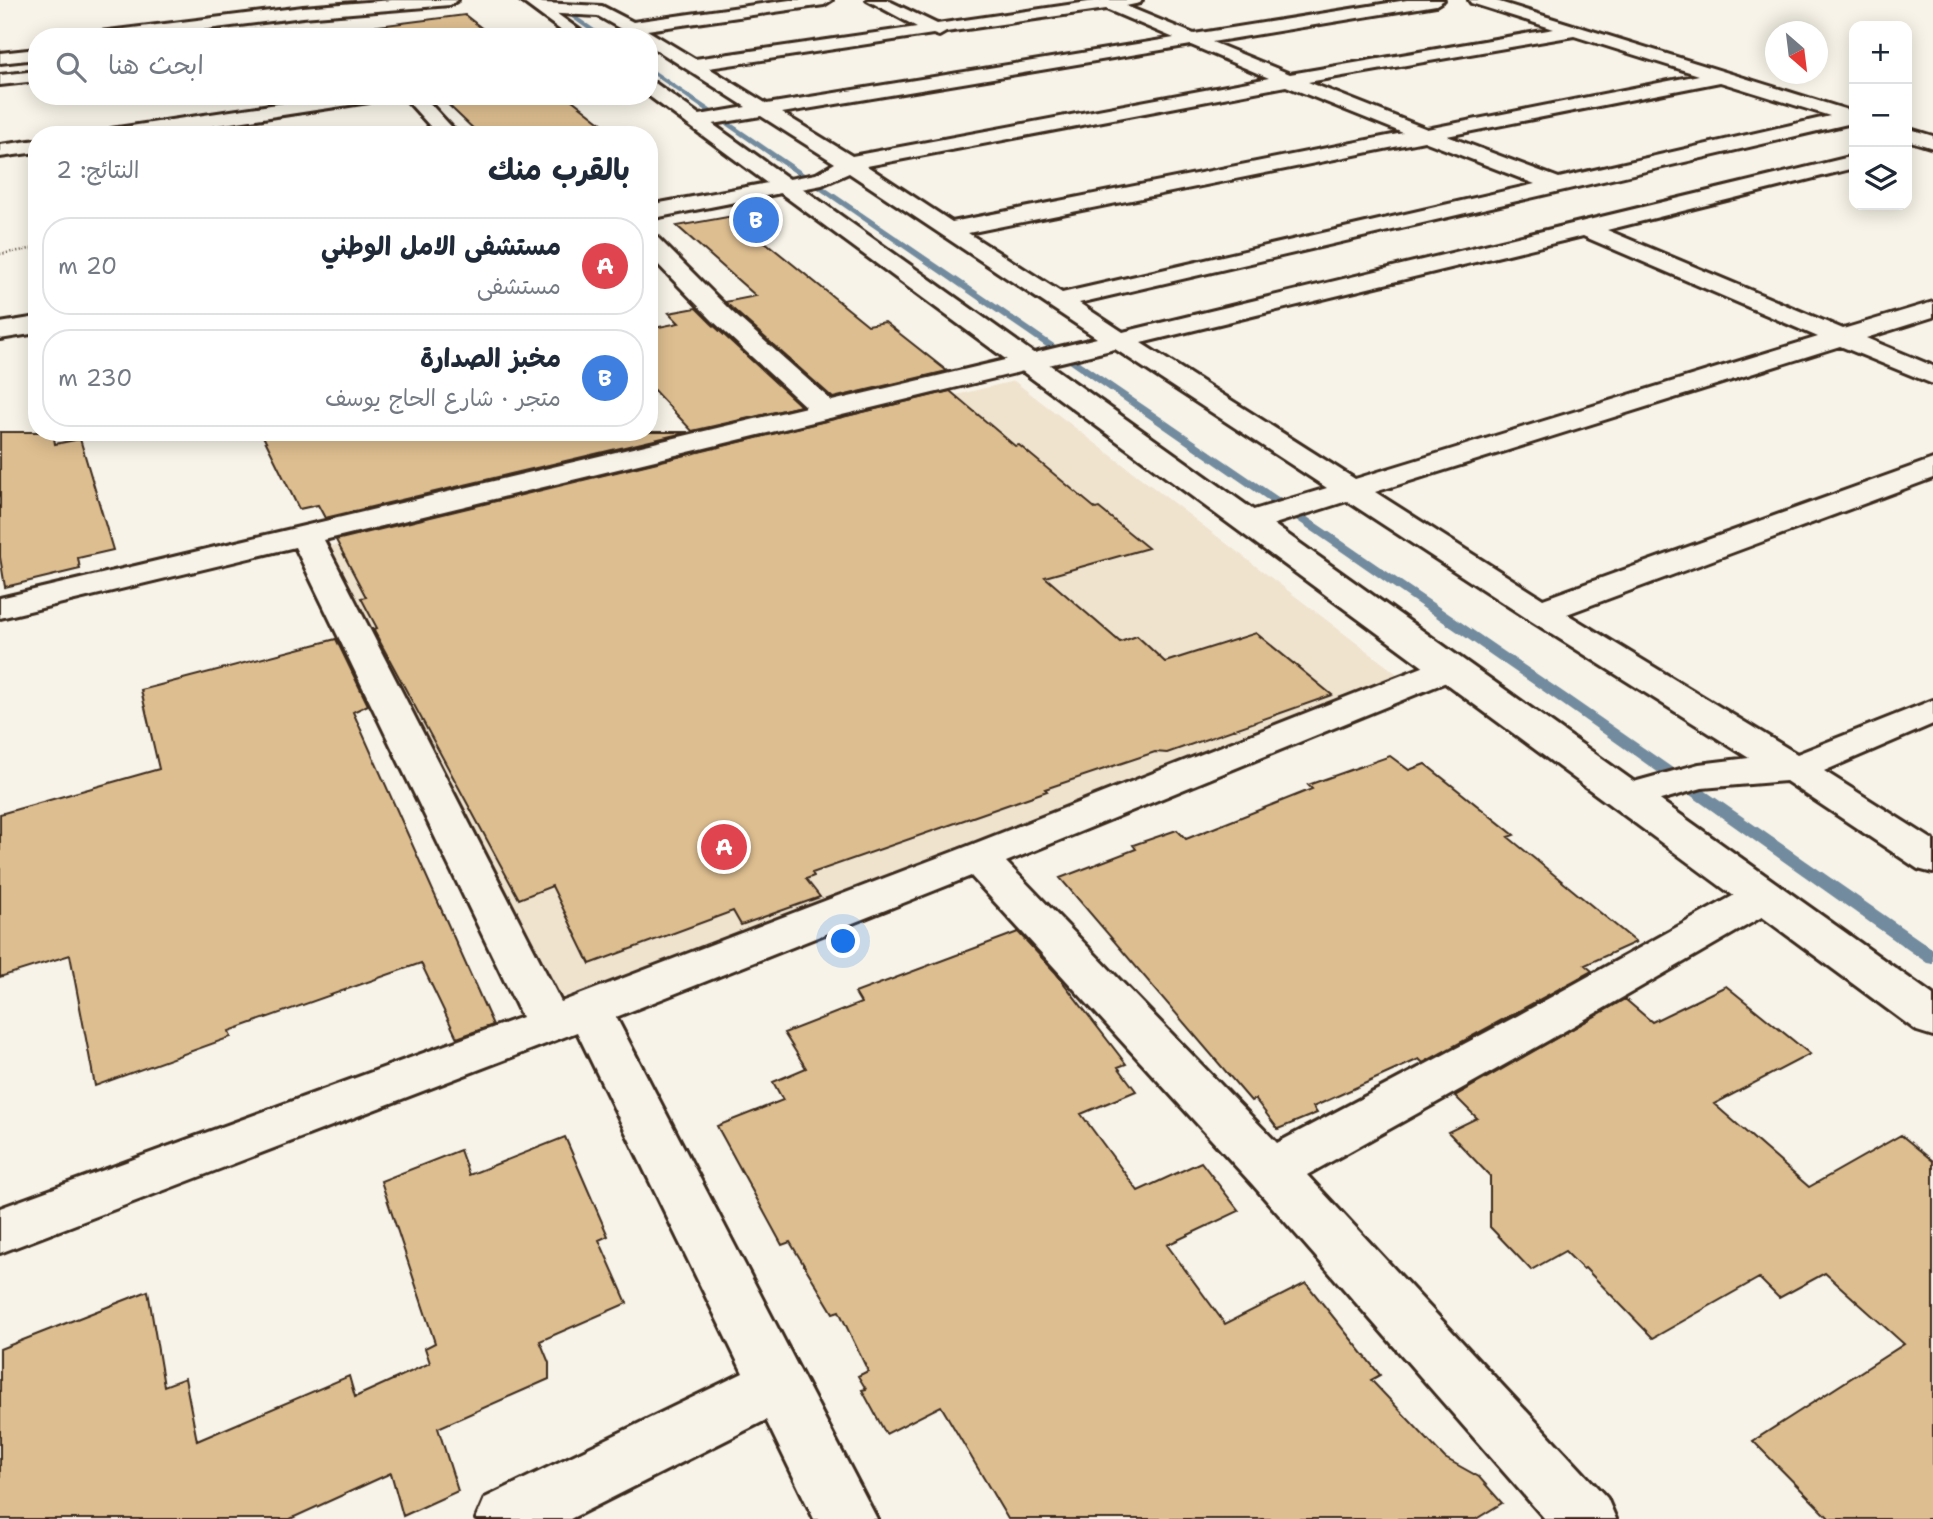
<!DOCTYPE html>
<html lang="ar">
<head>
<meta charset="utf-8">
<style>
  :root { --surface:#fff; --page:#f6f6f7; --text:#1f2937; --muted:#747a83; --line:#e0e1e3; --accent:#db2777 }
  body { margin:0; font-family:"Shantell Sans","Playpen Sans Arabic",sans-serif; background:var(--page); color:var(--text); direction:rtl }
  .controls { position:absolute; right:21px; top:21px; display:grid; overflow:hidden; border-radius:14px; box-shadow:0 4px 18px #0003 }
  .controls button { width:63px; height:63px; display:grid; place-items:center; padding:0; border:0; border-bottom:2px solid var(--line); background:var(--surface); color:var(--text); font:35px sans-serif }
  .compass { position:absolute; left:1765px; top:21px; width:63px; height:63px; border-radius:50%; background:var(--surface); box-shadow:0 4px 18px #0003; rotate:152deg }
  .you { position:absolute; left:844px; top:942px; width:24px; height:24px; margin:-18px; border:5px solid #fff; border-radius:50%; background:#1a73e8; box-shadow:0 0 0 10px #1a73e833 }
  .badge { display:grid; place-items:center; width:46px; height:46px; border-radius:50%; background:var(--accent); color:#fff; font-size:23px; font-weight:700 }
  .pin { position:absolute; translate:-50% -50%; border:4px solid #fff; box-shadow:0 2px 7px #0006 }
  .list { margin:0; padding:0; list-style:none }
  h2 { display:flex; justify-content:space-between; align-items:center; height:91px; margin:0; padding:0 28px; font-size:30px }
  h2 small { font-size:23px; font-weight:400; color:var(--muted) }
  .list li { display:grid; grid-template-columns:46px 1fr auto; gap:21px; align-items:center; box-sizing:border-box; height:98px; margin:0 14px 14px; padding:0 14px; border:2px solid var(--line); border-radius:28px }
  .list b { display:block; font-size:26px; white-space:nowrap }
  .list p { margin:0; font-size:23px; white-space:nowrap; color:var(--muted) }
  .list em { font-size:23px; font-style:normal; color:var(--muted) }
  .icon { flex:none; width:38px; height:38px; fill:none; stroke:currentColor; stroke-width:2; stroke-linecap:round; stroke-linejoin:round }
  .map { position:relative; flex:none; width:1933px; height:1519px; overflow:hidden; direction:ltr }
  .search { position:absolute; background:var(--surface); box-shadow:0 4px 18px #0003; left:28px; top:28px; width:630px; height:77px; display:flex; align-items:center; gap:18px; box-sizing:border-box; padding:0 24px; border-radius:28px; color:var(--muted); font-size:26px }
  .panel { position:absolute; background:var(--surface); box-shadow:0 4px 18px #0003; left:28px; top:126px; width:630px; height:315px; border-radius:28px; direction:rtl }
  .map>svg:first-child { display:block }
  .built { fill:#efe3ce }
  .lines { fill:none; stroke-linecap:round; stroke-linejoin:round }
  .stream { fill:#728b9e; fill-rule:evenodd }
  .building { fill:#ddbe90; stroke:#3b2a1e; stroke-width:2 }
  .minor-casing { stroke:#3b2a1e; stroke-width:6 }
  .tertiary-casing { stroke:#3b2a1e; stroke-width:6 }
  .secondary-casing { stroke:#3b2a1e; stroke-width:6 }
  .path { stroke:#3b2a1e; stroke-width:2.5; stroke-dasharray:1 2.5; stroke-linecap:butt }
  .minor { fill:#f7f3e8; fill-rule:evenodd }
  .tertiary { fill:#f7f3e8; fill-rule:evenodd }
  .secondary { fill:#f7f3e8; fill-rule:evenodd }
</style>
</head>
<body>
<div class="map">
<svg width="1933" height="1519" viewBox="0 0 1933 1519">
  <rect width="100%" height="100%" fill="#f7f3e8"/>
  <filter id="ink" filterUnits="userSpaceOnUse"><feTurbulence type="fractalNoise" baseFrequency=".0143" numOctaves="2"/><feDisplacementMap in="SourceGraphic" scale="14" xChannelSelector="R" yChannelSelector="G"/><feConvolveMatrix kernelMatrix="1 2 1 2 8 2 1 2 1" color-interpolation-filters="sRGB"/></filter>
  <g filter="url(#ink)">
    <path class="built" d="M1014,381l404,309 -874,314 -225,-455z"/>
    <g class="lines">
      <path class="stream" d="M569,14h4l33,23h-8l-29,-21z
        M649,67l920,629 364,253v15l-6,-1 -368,-261 -910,-630z"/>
    </g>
    <path class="building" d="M465,15l28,22h-117l-6,-10z
      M439,96h128l50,39h-137z
      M733,216l135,109 17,-3 62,49 -114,27 -108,-96 31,-6 -79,-70z
      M696,308l15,15 90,83 -109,25 -43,-46v-56l30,-6 -10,-10z
      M950,391l65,55 4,-1 77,64 3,-1 49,40 -103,29 75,65 17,-6 28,26 91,-29 76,62 -165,58 -12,-1 -110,37 2,2 -235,82 2,3 -8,3 14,18 -79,28 -8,-14 -143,53 -38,-78 -33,13 -146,-270 4,-1 -16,-30 5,-1 -30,-57z
      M0,432h53l2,12 25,-5 33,111 -35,8 2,11 -75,18 -5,-30z
      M261,432h427l-363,86 -7,-13 -19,4z
      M336,639l32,66 -15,7 140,313 -36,13 -36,-75 -192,68 2,6 -136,49 -25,-131 -70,22v-163l159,-45 -18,-79z
      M1390,756l19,14 16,-6 89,71 -6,2 128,105 -51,23 7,6 -169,92 -4,-4 -106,48 4,6 -39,16 -23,-30 -4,2 -191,-223 76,-29 -3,-4 44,-15 9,9 126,-50 -4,-4z
      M1018,932l37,40 71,92 -8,3 18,24 -55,23 57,77 63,-29 38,49 -72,34 58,79 81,-41 74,92 -9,5 74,78 34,19 23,26 -26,16h-468l-67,-113 -55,28 -24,-44 4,-1 -8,-13 10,-5 -29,-60 -6,2 -43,-71 -8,3 -65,-119 66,-26 -10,-18 33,-14 -22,-35 77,-30 -6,-10z
      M1726,986l84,68 -96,50 95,83 92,-52 32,26v358h-103l-77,-78 151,-97 -79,-71 -46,25 -20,-20 -106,60 -68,-70 -2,1 -18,-18 -34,19 -41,-43v-51l-42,-44 29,-14 -22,-22 170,-97 27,23z
      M565,1137l43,99 -9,4 28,63 -87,38 9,22v16l-111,49 20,63 -55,25 -12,-43 -101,46h-290v-170l148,-58 16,95 21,-8 12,63 152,-65 6,21 75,-34 -5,-15 10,-5 -54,-162 79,-31 9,25z"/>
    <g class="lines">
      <g class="minor-casing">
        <path id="minor" d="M790,0h42l-8,5 -177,25 48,29 222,-32 -50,-27h20l50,24 165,-24h40l-2,3 -14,3 68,28 213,-34h37l-8,5 -224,37 78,32 264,-45 -83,-26 -2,-3h24l361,112 -2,11 -773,180 44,29 731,-176v12l-247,62 236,99 90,-27v15l-67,21 67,28v18l-93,-38 -465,146 168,107 390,-140v19l-366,136 230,140 136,-54v24l-109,47 109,69v33l-15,-4 -132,-88 -84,7 -76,22 -14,-4 -6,-9 6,-9 87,-24 50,-6 -221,-139 -181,-118 -88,28 -11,2 -11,-2 -5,-7 5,-7 90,-27 -212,-139 -791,191 237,462 402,-154 485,-191 13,3 5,8 -5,8 -455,186 271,281 240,-127 232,-129 15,-5 15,5 6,10 -6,10 -230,133 -242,135 300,323 9,21h-71l-292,-334 -282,-309 -355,141 261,502h-63l-48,-99 -196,99h-94l9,-21 258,-125 -166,-341 -577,221v-45l522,-191 -227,-470 -295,71v-20l806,-191 -93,-86 -64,-66v-20l8,2 74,74 101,90 265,-63 -248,-165 -27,12 -173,34v-14l167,-31 19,-11 -74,-47 -66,11 -7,-2 -3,-4 3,-4 58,-10 -97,-62v-8h-14l-37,-21 -56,-3 -8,-5 8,-5 60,3 31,16zM1106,9l68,29 -407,66 -58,-36 224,-34 6,2 7,-4zM1574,36l125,39 -272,54 -119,-47zM1191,45l78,33 -417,78 -70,-43zM1720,82l110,34 -271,62 -112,-42zM1286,86l117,47 -451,89 -85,-56zM1424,141l111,43 -473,109 -94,-60zM1583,236l235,101 -463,142 -214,-136z
          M364,29l6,1 2,4 -2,3h-36l2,-4z
          M37,71v10l-37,4v-10z
          M330,96h48l-9,6 -218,33h-50l10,-6z
          M403,96h20l36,39h-21z
          M1907,128l26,8v12l-26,-8z
          M37,140v12l-37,5v-12z
          M37,317v16l-37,6v-16z"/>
      </g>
      <g class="tertiary-casing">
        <path id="tertiary" d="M520,0h18l51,37h-19z
          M649,82l6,1 1278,912v41l-16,-5 -1268,-935z"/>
      </g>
      <g class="secondary-casing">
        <path id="secondary" d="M392,0h66l-8,5 -147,12 -160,20h-51l8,-5 203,-25z
          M37,49v10l-37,4v-10z"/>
      </g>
      <path class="path" d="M0,254l37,-6"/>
      <use href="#minor" class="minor"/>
      <use href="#tertiary" class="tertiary"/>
      <use href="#secondary" class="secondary"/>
    </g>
  </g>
</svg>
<div class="controls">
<button>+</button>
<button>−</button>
<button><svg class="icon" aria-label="layers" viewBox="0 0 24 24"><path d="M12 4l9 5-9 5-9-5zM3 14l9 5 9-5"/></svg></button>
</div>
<svg class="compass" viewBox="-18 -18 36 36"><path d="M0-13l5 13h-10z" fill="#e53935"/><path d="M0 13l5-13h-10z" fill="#747a83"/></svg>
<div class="you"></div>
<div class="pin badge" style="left:724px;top:847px;background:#e0444e">A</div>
<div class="pin badge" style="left:756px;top:220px;background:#3f7fe0">B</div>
<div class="search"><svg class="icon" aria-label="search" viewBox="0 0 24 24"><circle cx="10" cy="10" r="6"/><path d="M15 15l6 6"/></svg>ابحث هنا</div>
<section class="panel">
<h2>بالقرب منك<small>النتائج: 2</small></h2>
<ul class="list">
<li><span class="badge" style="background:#e0444e">A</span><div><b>مستشفى الامل الوطني</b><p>مستشفى</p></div><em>20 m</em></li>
<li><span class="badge" style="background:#3f7fe0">B</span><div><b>مخبز الصدارة</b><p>متجر · شارع الحاج يوسف</p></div><em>230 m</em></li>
</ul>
</section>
</div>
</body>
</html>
